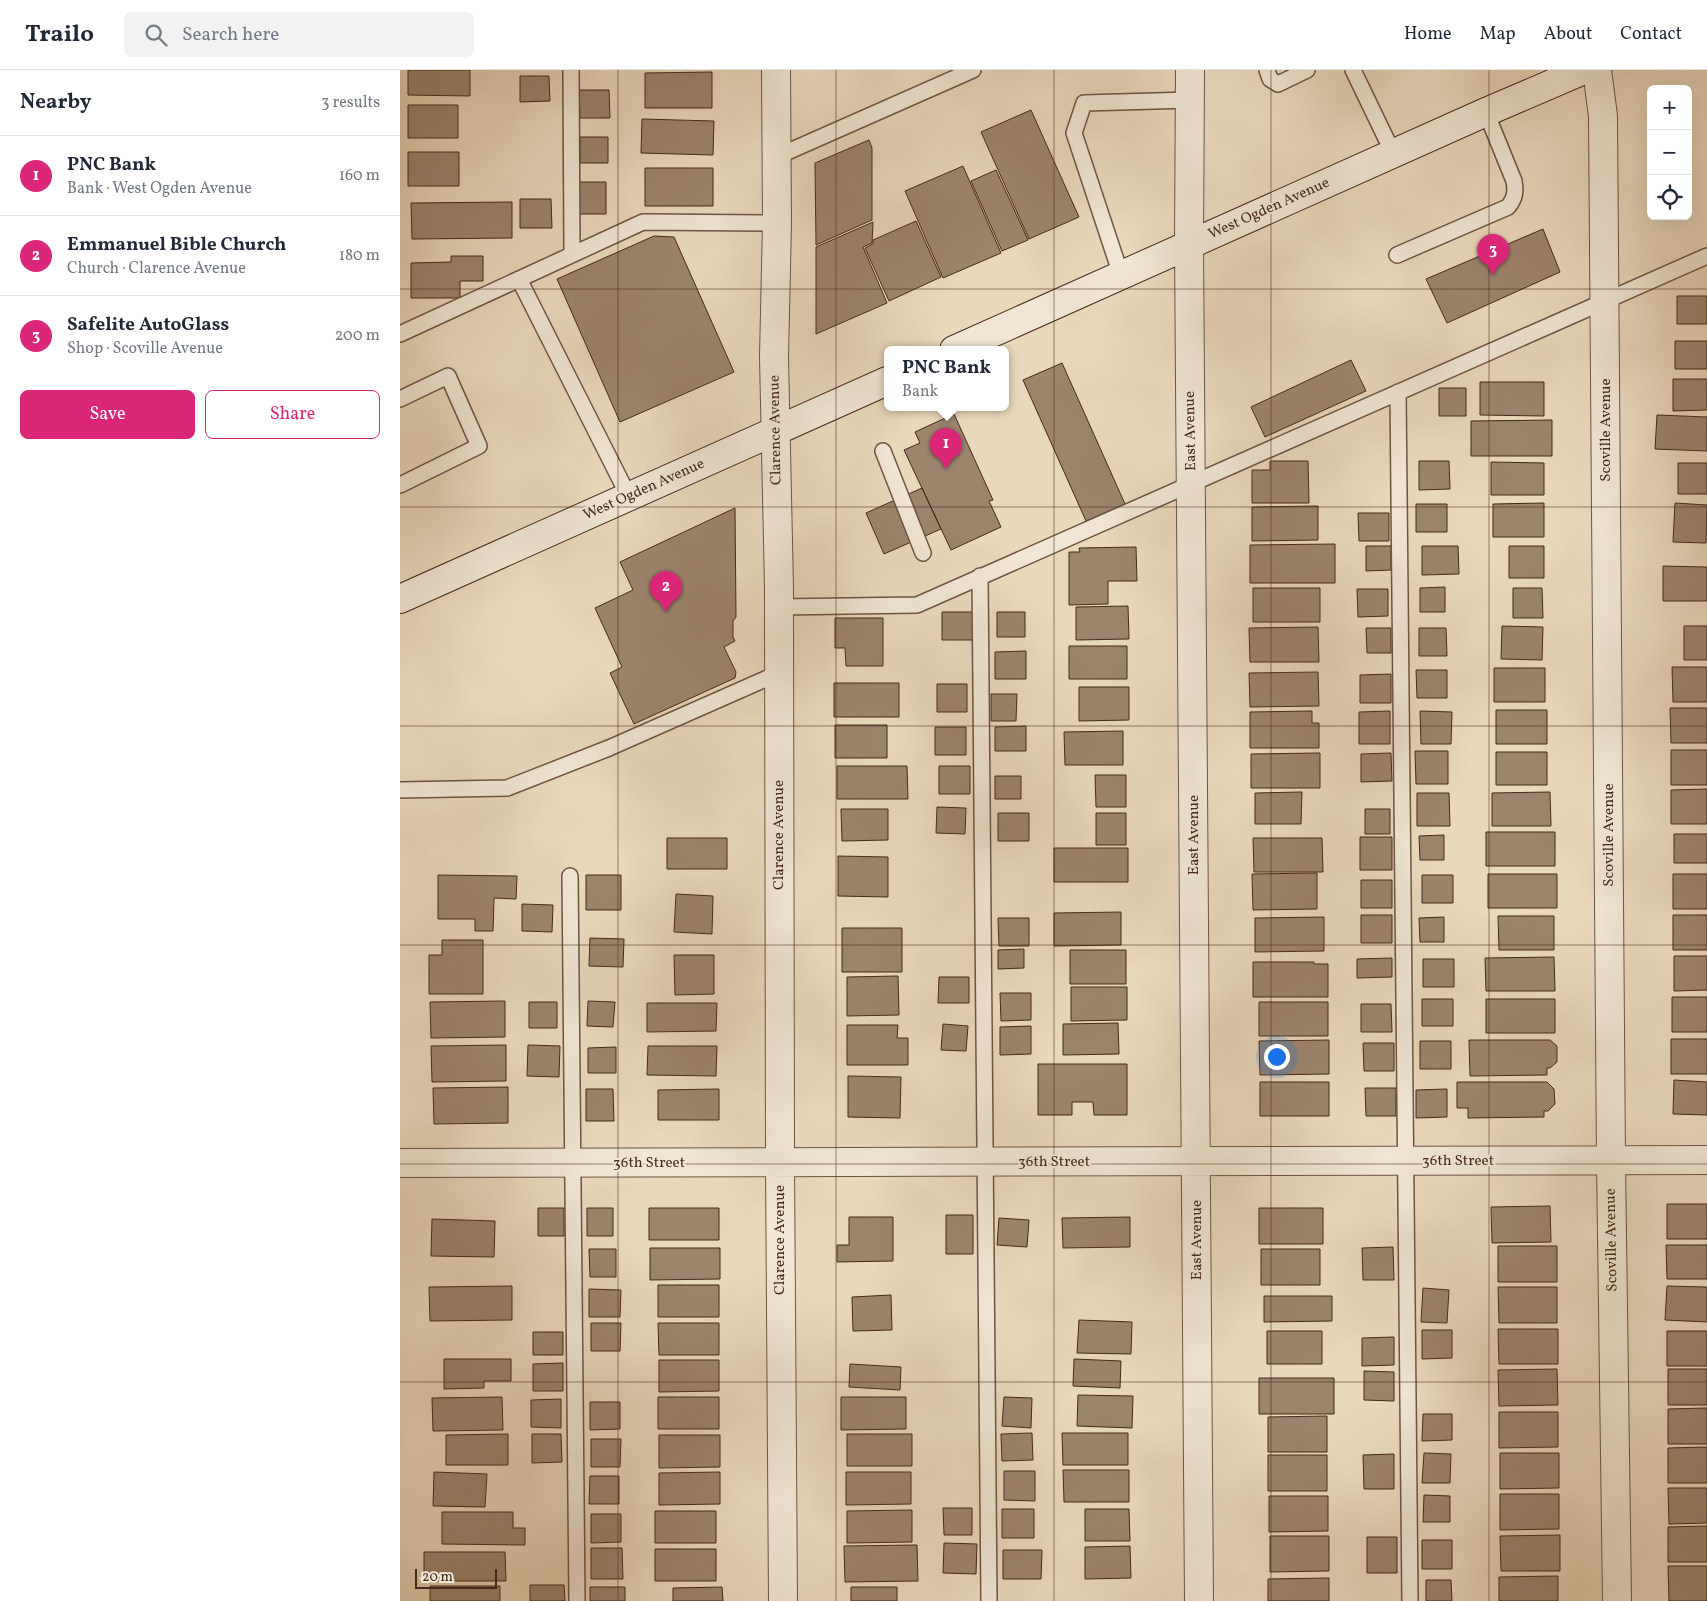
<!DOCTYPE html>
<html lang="en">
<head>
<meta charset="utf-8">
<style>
  :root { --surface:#fff; --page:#f2f2f3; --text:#1f2937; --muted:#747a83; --line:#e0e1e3; --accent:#db2777 }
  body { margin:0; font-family:Vollkorn,serif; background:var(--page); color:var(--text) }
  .controls { position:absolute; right:15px; top:15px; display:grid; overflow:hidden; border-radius:8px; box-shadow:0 5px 20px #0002 }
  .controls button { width:45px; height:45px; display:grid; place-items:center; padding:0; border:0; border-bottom:1px solid var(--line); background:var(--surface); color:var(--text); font:25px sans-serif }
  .scale { position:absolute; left:15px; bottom:12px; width:82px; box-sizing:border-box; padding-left:5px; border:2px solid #472819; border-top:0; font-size:14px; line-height:18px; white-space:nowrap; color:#472819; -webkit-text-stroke:4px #f1e6d3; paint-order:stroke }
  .you { position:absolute; left:876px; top:986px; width:18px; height:18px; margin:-12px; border:4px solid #fff; border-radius:50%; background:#1a73e8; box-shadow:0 0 0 8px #1a73e833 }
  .badge { display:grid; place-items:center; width:32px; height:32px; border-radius:50%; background:var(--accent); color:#fff; font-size:16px; font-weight:700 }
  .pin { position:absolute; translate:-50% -41px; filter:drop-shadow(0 1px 2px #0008) }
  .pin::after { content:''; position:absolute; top:26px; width:18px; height:15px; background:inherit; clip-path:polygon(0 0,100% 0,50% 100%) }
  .popup { position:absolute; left:484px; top:276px; width:125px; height:65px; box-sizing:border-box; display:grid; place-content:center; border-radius:8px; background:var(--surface); filter:drop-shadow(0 1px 4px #0005); font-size:16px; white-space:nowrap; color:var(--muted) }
  .popup b { font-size:19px; color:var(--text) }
  .popup::after { content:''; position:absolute; left:50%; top:100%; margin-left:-10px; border:10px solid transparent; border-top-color:var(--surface) }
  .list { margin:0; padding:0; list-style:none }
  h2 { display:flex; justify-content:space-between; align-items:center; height:65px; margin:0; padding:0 20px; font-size:21px }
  h2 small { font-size:16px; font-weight:400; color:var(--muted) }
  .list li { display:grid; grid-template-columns:32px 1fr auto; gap:15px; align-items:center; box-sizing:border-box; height:80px; padding:0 20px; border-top:1px solid var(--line) }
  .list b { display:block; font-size:19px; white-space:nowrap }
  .list p { margin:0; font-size:16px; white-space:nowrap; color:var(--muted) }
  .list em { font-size:16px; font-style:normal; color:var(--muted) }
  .actions { display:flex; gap:10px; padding:15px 20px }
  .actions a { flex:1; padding:11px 0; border:1px solid var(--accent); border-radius:8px; text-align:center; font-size:18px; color:var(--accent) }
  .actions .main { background:var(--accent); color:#fff }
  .icon { flex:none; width:28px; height:28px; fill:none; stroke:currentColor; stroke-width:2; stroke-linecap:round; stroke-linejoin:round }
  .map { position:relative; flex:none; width:1307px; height:1531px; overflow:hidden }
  header { display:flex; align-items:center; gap:30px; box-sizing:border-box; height:70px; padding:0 25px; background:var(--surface); border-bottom:1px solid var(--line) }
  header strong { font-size:24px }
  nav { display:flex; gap:28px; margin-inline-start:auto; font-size:18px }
  .search { width:350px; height:45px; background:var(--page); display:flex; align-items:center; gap:12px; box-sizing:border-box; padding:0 18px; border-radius:8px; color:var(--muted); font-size:19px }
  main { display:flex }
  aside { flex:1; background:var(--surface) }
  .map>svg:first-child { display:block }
  .building { fill:#9c846d; stroke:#472819 }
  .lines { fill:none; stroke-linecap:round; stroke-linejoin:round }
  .service-casing { stroke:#705442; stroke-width:18 }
  .minor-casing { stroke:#705442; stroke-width:30 }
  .secondary-casing { stroke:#472819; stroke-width:30 }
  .service { stroke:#f1e6d3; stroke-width:15 }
  .minor { stroke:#f1e6d3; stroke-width:28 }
  .secondary { stroke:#f1e6d3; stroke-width:28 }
  .grid { fill:none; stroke:#472819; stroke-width:1; stroke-opacity:0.55 }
  .labels { text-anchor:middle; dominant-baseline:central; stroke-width:4; stroke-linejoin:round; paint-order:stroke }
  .street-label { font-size:15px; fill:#472819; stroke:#f1e6d3 }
</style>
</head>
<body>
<header>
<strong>Trailo</strong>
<div class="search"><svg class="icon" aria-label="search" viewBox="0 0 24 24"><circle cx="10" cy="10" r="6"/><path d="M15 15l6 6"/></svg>Search here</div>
<nav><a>Home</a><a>Map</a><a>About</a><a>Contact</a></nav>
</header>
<main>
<aside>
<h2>Nearby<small>3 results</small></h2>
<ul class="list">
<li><span class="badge">1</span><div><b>PNC Bank</b><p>Bank · West Ogden Avenue</p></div><em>160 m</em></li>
<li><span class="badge">2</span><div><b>Emmanuel Bible Church</b><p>Church · Clarence Avenue</p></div><em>180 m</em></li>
<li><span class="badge">3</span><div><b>Safelite AutoGlass</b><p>Shop · Scoville Avenue</p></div><em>200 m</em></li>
</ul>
<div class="actions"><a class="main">Save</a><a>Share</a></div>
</aside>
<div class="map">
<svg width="1307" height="1531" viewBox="0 0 1307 1531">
  <rect width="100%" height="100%" fill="#ead8bb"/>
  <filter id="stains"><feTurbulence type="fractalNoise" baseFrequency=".004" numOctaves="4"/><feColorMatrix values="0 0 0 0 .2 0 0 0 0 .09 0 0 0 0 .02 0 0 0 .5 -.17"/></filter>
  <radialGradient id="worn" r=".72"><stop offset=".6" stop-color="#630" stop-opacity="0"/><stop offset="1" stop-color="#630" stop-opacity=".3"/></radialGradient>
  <path class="building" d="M8,0h62v26l-62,-1z
    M312,2v36h-67v-35z
    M120,6h29l1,25 -30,1z
    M179,20h30l1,28h-30z
    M8,35h50v33h-50z
    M631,40l48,107 -50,22 -48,-107z
    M242,49l72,2 -1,34 -72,-2z
    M180,67h28v26h-28z
    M469,70l3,8v72l-56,25 -1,-82z
    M8,82h51v34h-51z
    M563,96l38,87 -58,25 -38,-87z
    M245,98h68v38h-68z
    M596,100l32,70 -26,11 -31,-70z
    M176,112h30v32h-30z
    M120,129h31l1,29h-32z
    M112,132v36l-100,1 -1,-36z
    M516,151l25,56 -52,24 -24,-53 8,-4v-4z
    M473,152l-1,21 -9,4 24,56 -71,31v-87z
    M1143,159l17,43 -113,51 -21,-44z
    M254,166l20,1 60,135 -114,50 -63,-143z
    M51,186h32v25h-23v17h-49v-35l40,-1z
    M1277,226h30v28h-30z
    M1275,271h32v28h-32z
    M951,290l15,31 -101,46 -14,-30z
    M662,293l63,141 -39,17 -63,-141z
    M1273,309h34v31l-34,1z
    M1080,312h64v34l-64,-1z
    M1039,318h27v28h-27z
    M554,344l39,86 -4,1 12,26 -50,23 -47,-100 16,-7 -5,-11z
    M1257,345l50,2v34l-52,-2z
    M1152,350v36h-81v-35z
    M870,391h38l1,42h-57v-33h18z
    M1019,391h30l1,28 -31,1z
    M1091,392l53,1v32h-53z
    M1278,393h29v31h-29z
    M522,418l19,41 -57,25 -18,-41z
    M1144,433v34h-51v-33z
    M1275,433l32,2 -1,38 -33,-1z
    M1016,434h31v28h-31z
    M918,436v34l-66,1v-34z
    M335,438l1,109 -3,4v16l2,4 -11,6 12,25 -1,6 -101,46 -24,-51 12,-6 -27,-59 38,-18 -13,-28z
    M958,443h31v28h-30z
    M935,474v39h-85v-38z
    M966,476h25v24l-25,1z
    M1022,476h36l1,28 -37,1z
    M1109,476h35v32h-35z
    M736,477l1,34h-29v23l-39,1v-53h11l-1,-4z
    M1263,496l44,1v34h-44z
    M1045,517v25h-25v-24z
    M853,518h67v34h-67z
    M1113,518h29l1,30h-30z
    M957,519h31v27l-30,1z
    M728,536l1,33 -53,1v-33z
    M542,542h31v28h-31z
    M597,542h28v25h-28z
    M435,548h48v48h-37l-1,-18h-10z
    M1102,556l41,1 -1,33 -41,-1z
    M1284,556h23v34h-23z
    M918,557l1,35h-69l-1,-34z
    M966,558h25v25h-24z
    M1019,558h27l1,28h-28z
    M669,576h58v33h-58z
    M626,581v28h-31v-27z
    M1272,597h35v35h-34z
    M1094,598h51v34h-51z
    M1016,600h31v28h-30z
    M918,602l1,34 -69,1 -1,-34z
    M991,604v29h-31v-28z
    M434,613h65v34h-65z
    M537,614h30v28h-30z
    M679,617h50v33l-50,1z
    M591,624h26l-1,27h-25z
    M1270,638h37v35h-36z
    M1096,640h51v34h-51z
    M912,641v12h7v25h-69v-36z
    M990,641v33h-31v-32z
    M1020,641l32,1 -1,32h-30z
    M435,655h52v33h-52z
    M626,656v25h-31v-24z
    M535,657h31v28h-31z
    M723,661v34h-58l-1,-33z
    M1271,680h36v35h-36z
    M1015,681h33v33h-32z
    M1096,682h51v33h-51z
    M920,683v35h-69v-34z
    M991,683l1,28 -31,1v-28z
    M437,696h70l1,33h-71z
    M539,696h31v28h-31z
    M695,705h31v32h-30z
    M595,706h26v23h-26z
    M1307,719v35h-36v-34z
    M902,722l-1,32h-46v-31z
    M1150,722l1,34h-59v-33z
    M1017,723h32l1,33h-33z
    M537,737l29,1 -1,26 -29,-1z
    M441,739h47v31l-46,1z
    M965,739h25v25h-25z
    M598,743h31v28h-31z
    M696,743h30v32h-30z
    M1086,762h69v34h-69z
    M1274,764h33v29h-33z
    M1044,765v25h-24l-1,-24z
    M960,767h32v33h-32z
    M267,768h60v31h-60z
    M853,768h69l1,34h-69z
    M654,778h74v34h-74z
    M438,786l50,1v40l-50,-1z
    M917,803v36l-64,1 -1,-36z
    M1088,804h69v34h-69z
    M1273,804h34v35h-34z
    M38,805l79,1 -1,23 -22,-1 -1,33h-18v-12h-37z
    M186,805h35v35h-35z
    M1022,805h31v28h-31z
    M961,810h31v28h-31z
    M276,824l37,2 -1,38 -38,-2z
    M122,834l31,1 -1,27 -30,-1z
    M721,842v33l-67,1v-33z
    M961,845h31v28h-31z
    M1273,845h34v35h-34z
    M1098,846h56v34h-55z
    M924,847v34l-69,1v-34z
    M1044,847v25h-24l-1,-24z
    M598,848h31v28h-30z
    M442,858h60v44h-60z
    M190,868l34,1 -1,28 -34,-1z
    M42,870h41v54h-54v-39h13z
    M624,879v19l-26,1v-19z
    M670,880h56v34h-56z
    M274,885h40v39l-39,1z
    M1274,886h33v34l-33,1z
    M1154,887l1,34h-69l-1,-33z
    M992,888v19l-35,1v-19z
    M1023,889h31v28h-31z
    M853,892h61v2h14v33h-75z
    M498,906l1,39 -52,1v-39z
    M539,907h30v26h-31z
    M671,917h56v33l-56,1z
    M600,923h31v27l-30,1z
    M1272,927h35v35h-35z
    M1022,929h31v27h-31z
    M1086,929h69v34h-69z
    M105,931v36l-74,1 -1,-36z
    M188,931l27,1 -2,25 -26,-1z
    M129,932h28v26h-28z
    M859,932h69v34h-69z
    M247,933h70l-1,28 -69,1z
    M961,934h30l1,28h-31z
    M718,953l1,31 -56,1v-31z
    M543,954l25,2 -2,25 -25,-1z
    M447,955h51l-1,13h11v27h-61z
    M631,956v28l-31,1v-28z
    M1271,969h36v35h-36z
    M929,970v34l-69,1 -1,-34z
    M1069,970h81l7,6v16l-7,6h-3v7l-77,1z
    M1020,971h31v28h-31z
    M963,973h31v28h-30z
    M106,975v36l-74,1 -1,-36z
    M128,975l32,1 -1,31 -32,-1z
    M248,976h69l-1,30 -69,-1z
    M216,977v26h-28v-25z
    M638,994h89v51h-33l-1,-13h-21v13h-34z
    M448,1006l53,1 -1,41 -52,-1z
    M1274,1010l33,2v33l-34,-1z
    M860,1012h69v34h-69z
    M1057,1012h90l7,7 1,15 -7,7h-4v6l-76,1v-10h-11z
    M108,1017v36l-74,1 -1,-36z
    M965,1018h31v28h-30z
    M186,1019h27l1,32h-28z
    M319,1019v31h-61v-30z
    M1047,1019v28l-31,1v-28z
    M1267,1134h40v35h-40z
    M1150,1136l1,36 -59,1 -1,-36z
    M138,1138h26v28h-26z
    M187,1138h26v28h-26z
    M249,1138h70v32h-70z
    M859,1138h64v36h-64z
    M546,1145h27v39h-27z
    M449,1147h44v44l-56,1v-17h12z
    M730,1147v30l-67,1 -1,-30z
    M599,1148l30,2 -2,27 -30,-2z
    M32,1149l63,2 -1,36 -63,-1z
    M1266,1175h41v34h-40z
    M1098,1176h59v36h-59z
    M993,1177l1,33h-31l-1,-32z
    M250,1178h70v31l-70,1z
    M189,1179h27v28h-26z
    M861,1179h59v36h-59z
    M258,1215h61v32h-61z
    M112,1216v34l-82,1 -1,-34z
    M1267,1216l40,1v35l-42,-2z
    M1098,1217h59v36h-58z
    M1023,1218l26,2 -2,33 -26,-1z
    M189,1219l32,1 -1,27h-31z
    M491,1225l1,35 -39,1 -1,-34z
    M864,1226h68v25l-68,1z
    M679,1250l53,2 -1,32 -54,-1z
    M191,1253h30l-1,28h-29z
    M258,1253h61v32h-60z
    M1098,1259h60v35h-59z
    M1022,1260h30v28l-30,1z
    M867,1261h55v33h-55z
    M1267,1261h40v35h-40z
    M133,1262h30v23h-30z
    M994,1267v28l-32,1v-28z
    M44,1289h67v22h-27v7l-40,1z
    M674,1289l47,2 -1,27 -47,-2z
    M259,1290h60v31l-60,1z
    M163,1293v28h-30v-27z
    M450,1294l51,3 -1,23 -51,-3z
    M1157,1299l1,36 -59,1 -1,-36z
    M1268,1299h39v36h-39z
    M964,1301l30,1v29l-30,-1z
    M859,1308h75v36h-75z
    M678,1325l55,1 -1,32 -55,-2z
    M102,1327l1,33 -70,1 -1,-33z
    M258,1327h61v32h-61z
    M441,1327h65v32l-65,1z
    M604,1327l28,1 -1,30 -29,-2z
    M161,1329v29l-30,-1v-27z
    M190,1332h30v27l-30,1z
    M1307,1338v36h-39v-35z
    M1099,1342h59v35l-59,1z
    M1023,1344h29v26l-30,1z
    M927,1346v36h-59v-35z
    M632,1363l1,27 -31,1 -1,-27z
    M662,1363h66v32h-65z
    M108,1364v31h-62v-30z
    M132,1364h29l1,28 -30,1z
    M447,1364h65v32h-65z
    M259,1365h61v32l-61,1z
    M191,1369h30l-1,28h-29z
    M1307,1377v36h-39v-35z
    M1024,1383l27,1 -1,29h-28z
    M1100,1383h59v35l-59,1z
    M994,1384v35h-30l-1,-34z
    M868,1385h59v36h-59z
    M663,1400h66v32h-65z
    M604,1401h31v30l-31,-1z
    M34,1402l53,2 -2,33 -52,-1z
    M320,1402v32l-61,1v-32z
    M446,1402h65v32l-65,1z
    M190,1406h29v28h-30z
    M1268,1418h39v35l-38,1z
    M1100,1424h59v35l-59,1z
    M1024,1425l26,1v26h-27z
    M869,1426h59v35l-59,1z
    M543,1438h29v27h-28z
    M602,1439h32v29h-32z
    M685,1439h44l1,32h-45z
    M512,1440v32l-65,1v-32z
    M255,1441h61v32h-61z
    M42,1442h71v16h12v17l-83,-1z
    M191,1444h30v28l-30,1z
    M1307,1456v36h-39v-35z
    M1160,1465v36h-59l-1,-35z
    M870,1466h59v35l-59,1z
    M967,1467h30v36h-30z
    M1022,1470h30v29h-30z
    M544,1473l33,1 -1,30 -33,-1z
    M517,1475l1,36 -73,1 -1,-36z
    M730,1476l1,32 -46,1v-32z
    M191,1478h31l1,31h-32z
    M255,1479h61v32h-61z
    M603,1480h39l-1,29h-38z
    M24,1482h81l1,29h-82z
    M1268,1496h39v35h-38z
    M1158,1506v25h-59v-24z
    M929,1508v23h-61v-22z
    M1026,1510h25l1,21h-26z
    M130,1515h34l1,16h-35z
    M30,1516h70v15h-70z
    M190,1517h35v14h-35z
    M322,1517l1,14h-50v-13z
    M451,1517h46v14h-46z"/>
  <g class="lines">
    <g class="service-casing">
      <path id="service" d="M171,0l1,184
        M867,0l3,9 8,5 29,-14
        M953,0l40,83
        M376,87l197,-87
        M997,185l111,-48c7,-9 8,-15 6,-26l-28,-69
        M721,205l-47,-142 10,-30 106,-3
        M119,209l110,218
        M0,264l243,-112 134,1
        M998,322l12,1209
        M0,329l48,-23 31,70 -79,39
        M483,381l40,102
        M580,506l9,1025
        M379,537l138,-2 790,-349
        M0,720l107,-2 102,-40 170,-75
        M170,806l7,725"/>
    </g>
    <g class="minor-casing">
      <path id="minor" d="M376,0l1,153 -3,134 5,231 1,575 3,438
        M790,0l-1,175 10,1356
        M1197,0l6,46 8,1045 6,440
        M0,1093l1307,-3"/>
    </g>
    <g class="secondary-casing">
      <path id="secondary" d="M554,280l532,-238 98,-42
        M0,529l487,-218"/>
    </g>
    <use href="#service" class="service"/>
    <use href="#minor" class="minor"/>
    <use href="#secondary" class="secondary"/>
  </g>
  <path class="grid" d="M218,0v1531M436,0v1531M654,0v1531M871,0v1531M1089,0v1531M0,219h1307M0,437h1307M0,656h1307M0,875h1307M0,1094h1307M0,1312h1307"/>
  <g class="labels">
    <g class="street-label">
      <text transform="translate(869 139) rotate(-24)">West Ogden Avenue</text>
      <text transform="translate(376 360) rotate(-91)">Clarence Avenue</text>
      <text transform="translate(1206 360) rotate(-90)">Scoville Avenue</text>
      <text transform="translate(791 361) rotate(-91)">East Avenue</text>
      <text transform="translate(244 420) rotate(-24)">West Ogden Avenue</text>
      <text transform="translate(379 765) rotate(-90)">Clarence Avenue</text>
      <text transform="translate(794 765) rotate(-90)">East Avenue</text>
      <text transform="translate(1209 765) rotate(-90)">Scoville Avenue</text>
      <text x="1058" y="1091">36th Street</text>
      <text x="654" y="1092">36th Street</text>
      <text x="249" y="1093">36th Street</text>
      <text transform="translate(380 1170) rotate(-90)">Clarence Avenue</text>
      <text transform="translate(797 1170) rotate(-90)">East Avenue</text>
      <text transform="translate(1212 1170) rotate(-91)">Scoville Avenue</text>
    </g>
  </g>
  <rect width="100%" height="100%" filter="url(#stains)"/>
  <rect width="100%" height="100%" fill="url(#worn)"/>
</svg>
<div class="controls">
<button>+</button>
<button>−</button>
<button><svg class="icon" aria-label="locate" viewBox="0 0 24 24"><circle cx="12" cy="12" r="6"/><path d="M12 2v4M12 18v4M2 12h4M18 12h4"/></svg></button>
</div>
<div class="scale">20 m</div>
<div class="you"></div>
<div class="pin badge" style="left:546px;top:399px">1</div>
<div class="popup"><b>PNC Bank</b>Bank</div>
<div class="pin badge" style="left:266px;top:542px">2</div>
<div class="pin badge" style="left:1093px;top:205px">3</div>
</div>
</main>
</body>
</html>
